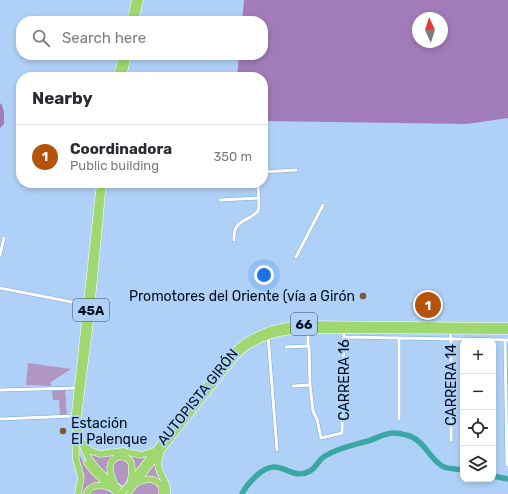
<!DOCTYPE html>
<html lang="en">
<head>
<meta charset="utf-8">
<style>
  :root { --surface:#fff; --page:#f2f2f3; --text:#2b2b33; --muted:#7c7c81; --line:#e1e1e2; --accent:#b45309 }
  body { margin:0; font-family:Rubik,sans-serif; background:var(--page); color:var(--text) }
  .controls { position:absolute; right:12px; bottom:12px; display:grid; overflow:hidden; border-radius:8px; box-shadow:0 2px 6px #0003 }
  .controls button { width:36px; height:36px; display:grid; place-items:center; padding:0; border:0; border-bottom:1px solid var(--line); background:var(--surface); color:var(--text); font:20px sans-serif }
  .compass { position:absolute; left:412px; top:12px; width:36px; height:36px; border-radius:50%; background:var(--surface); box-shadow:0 2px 6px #0003; rotate:356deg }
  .you { position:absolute; left:264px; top:275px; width:14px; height:14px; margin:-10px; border:3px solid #fff; border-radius:50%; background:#1a73e8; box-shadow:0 0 0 6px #1a73e833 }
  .badge { display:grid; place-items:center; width:26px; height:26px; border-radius:50%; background:var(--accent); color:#fff; font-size:13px; font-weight:700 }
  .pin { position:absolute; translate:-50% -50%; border:2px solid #fff; box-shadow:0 1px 4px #0006 }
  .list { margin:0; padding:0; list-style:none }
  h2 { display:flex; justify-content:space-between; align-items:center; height:52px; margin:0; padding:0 16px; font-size:17px }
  h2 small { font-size:13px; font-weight:400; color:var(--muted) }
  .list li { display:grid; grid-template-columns:26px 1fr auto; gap:12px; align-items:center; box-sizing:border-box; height:64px; padding:0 16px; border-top:1px solid var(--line) }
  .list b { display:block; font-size:15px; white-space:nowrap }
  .list p { margin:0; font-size:13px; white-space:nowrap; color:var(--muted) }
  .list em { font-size:13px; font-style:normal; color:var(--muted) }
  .icon { flex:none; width:22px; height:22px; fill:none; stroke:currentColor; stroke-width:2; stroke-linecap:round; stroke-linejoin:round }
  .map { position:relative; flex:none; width:508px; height:494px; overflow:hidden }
  .search { position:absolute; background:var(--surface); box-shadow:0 2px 6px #0003; left:16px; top:16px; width:252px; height:44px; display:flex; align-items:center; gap:10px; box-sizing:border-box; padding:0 14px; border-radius:16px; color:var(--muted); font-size:15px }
  .panel { position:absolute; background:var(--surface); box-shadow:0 2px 6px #0003; left:16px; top:72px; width:252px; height:116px; border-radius:16px }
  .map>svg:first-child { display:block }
  .green { fill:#b196c1 }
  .forest { fill:#a27cb8; fill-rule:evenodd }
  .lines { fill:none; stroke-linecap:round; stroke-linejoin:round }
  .river { stroke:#39a7a4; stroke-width:5.5 }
  .street-casing { stroke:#7fa7d4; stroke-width:4 }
  .highway-casing { stroke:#fff; stroke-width:7 }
  .street { stroke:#fff; stroke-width:3 }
  .highway { stroke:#9fd871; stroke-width:6 }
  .highway-bridge-casing { stroke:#fff; stroke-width:7; stroke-linecap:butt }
  .highway-bridge { stroke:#9fd871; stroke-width:6 }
  .poi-dot { fill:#7a5a30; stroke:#b0d1f7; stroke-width:1.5 }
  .labels { text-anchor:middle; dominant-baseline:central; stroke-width:4; stroke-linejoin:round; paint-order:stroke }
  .shield { fill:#b0d1f7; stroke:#374960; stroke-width:1 }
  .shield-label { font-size:13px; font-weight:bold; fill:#030f1f }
  .poi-label { font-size:14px; fill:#030f1f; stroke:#b0d1f7; text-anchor:end }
  .street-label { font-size:14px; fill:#030f1f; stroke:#b0d1f7 }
</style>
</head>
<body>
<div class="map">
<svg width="508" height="494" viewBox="0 0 508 494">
  <rect width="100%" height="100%" fill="#b0d1f7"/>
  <path class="green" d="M28,363l43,6 -20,13v4l-25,-1z
    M65,390l2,25h-7l-1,-15h-6l-1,-9z
    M88,452c16,9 21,0 34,1 9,1 17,4 26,3l-14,17 1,-6 -2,-7 -19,-4 -4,22 -14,-14z
    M78,453l9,15 16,16 -19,10h-3l1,-11z
    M119,459l6,1c7,9 4,17 -2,26 -2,-2 -6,-4 -8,-6 -5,-6 -3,-18 4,-21z
    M157,459c-5,15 4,17 9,29 -8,-6 -13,-13 -23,-11z
    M146,482h9l4,4v8h-28l8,-9z
    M98,489h6l10,5h-25l3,-4z"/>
  <path class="forest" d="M244,0h264v118l-41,6 -204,-3v-44h-26l2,-22h24v-34h-21zM418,18h24v24h-24z
    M0,103l2,2 2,7v12l-4,4z"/>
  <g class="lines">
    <path class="river" d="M493,476l15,3
      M242,494c3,-7 8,-12 13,-17 26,-25 33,6 55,-6 6,-3 9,-12 15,-15 13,-8 29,-11 43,-15 9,-3 17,-8 26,-8 4,0 9,1 12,2 18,4 22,22 36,31 5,3 15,3 21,4"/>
    <g class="street-casing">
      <path id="street" d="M263,172l33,-2
        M193,183h3
        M220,200l39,-2
        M234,240c-1,-21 13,-17 24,-29l1,-6 -1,-22
        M0,255l4,-17
        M296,257l27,-52
        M0,288l87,17
        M308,330v15
        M450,330l1,9v101
        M268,335l9,115
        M344,337l164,3
        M505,340l2,125
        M286,347l23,-1 1,39
        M293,386l17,-1 3,26 4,8 4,19 21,-5 2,-103
        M0,390l77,-2
        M0,419l74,-3
        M399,419v-81"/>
    </g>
    <g class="highway-casing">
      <path id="highway" d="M130,21l5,-21
        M135,21l5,-21
        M117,77l5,-22
        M123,77l5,-22
        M103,183l-13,138 -12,95c0,40 19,55 48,78
        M74,422l25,-231
        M75,433l1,27 5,17 -3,17
        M83,443l8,8 9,3 23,-3 18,4 13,-4
        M160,455c-7,20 9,22 7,39
        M87,463l8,10 23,21
        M114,483c-2,-5 -4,-10 -4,-16 1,-11 14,-14 21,-5l1,7 -1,11
        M137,483c9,-5 19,-6 25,4v7
        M126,488l105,-134c19,-19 43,-28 70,-30l207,2
        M86,494c4,-9 13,-10 22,-7
        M127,494l109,-138c19,-20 45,-25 72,-26l200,1"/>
    </g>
    <use href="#street" class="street"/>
    <use href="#highway" class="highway"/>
    <g class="highway-bridge-casing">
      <path id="highway-bridge" d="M121,494l5,-6"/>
    </g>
    <use href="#highway-bridge" class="highway-bridge"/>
  </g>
  <g class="poi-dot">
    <circle cx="363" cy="296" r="4"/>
    <circle cx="63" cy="431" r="4"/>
  </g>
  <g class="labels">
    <g class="shield">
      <rect x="73" y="299" width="36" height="22" rx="3"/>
      <rect x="291" y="313" width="26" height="22" rx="3"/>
    </g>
    <g class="shield-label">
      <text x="91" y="310">45A</text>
      <text x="304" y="324">66</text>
    </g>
    <g class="poi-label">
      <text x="355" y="296">Promotores del Oriente (vía a Girón</text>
      <text x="71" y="423" text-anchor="start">Estación<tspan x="71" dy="16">El Palenque</tspan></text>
    </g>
    <g class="street-label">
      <text transform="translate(344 380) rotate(-90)">CARRERA 16</text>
      <text transform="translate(451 385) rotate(-90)">CARRERA 14</text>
      <text transform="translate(198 397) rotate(-51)">AUTOPISTA GIRÓN</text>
    </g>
  </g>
</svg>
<div class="controls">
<button>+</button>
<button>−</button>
<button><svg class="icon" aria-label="locate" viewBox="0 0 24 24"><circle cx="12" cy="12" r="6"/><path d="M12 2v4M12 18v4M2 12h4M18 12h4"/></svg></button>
<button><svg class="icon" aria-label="layers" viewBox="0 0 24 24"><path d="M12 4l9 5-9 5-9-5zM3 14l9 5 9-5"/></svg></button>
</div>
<svg class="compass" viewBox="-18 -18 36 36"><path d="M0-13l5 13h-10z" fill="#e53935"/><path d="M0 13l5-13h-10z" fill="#7c7c81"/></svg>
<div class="you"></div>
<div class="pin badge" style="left:428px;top:305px">1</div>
<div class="search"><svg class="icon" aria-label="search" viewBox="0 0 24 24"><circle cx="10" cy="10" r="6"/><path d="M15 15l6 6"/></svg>Search here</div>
<section class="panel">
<h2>Nearby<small></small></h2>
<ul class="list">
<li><span class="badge">1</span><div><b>Coordinadora</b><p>Public building</p></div><em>350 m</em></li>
</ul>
</section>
</div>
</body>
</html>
